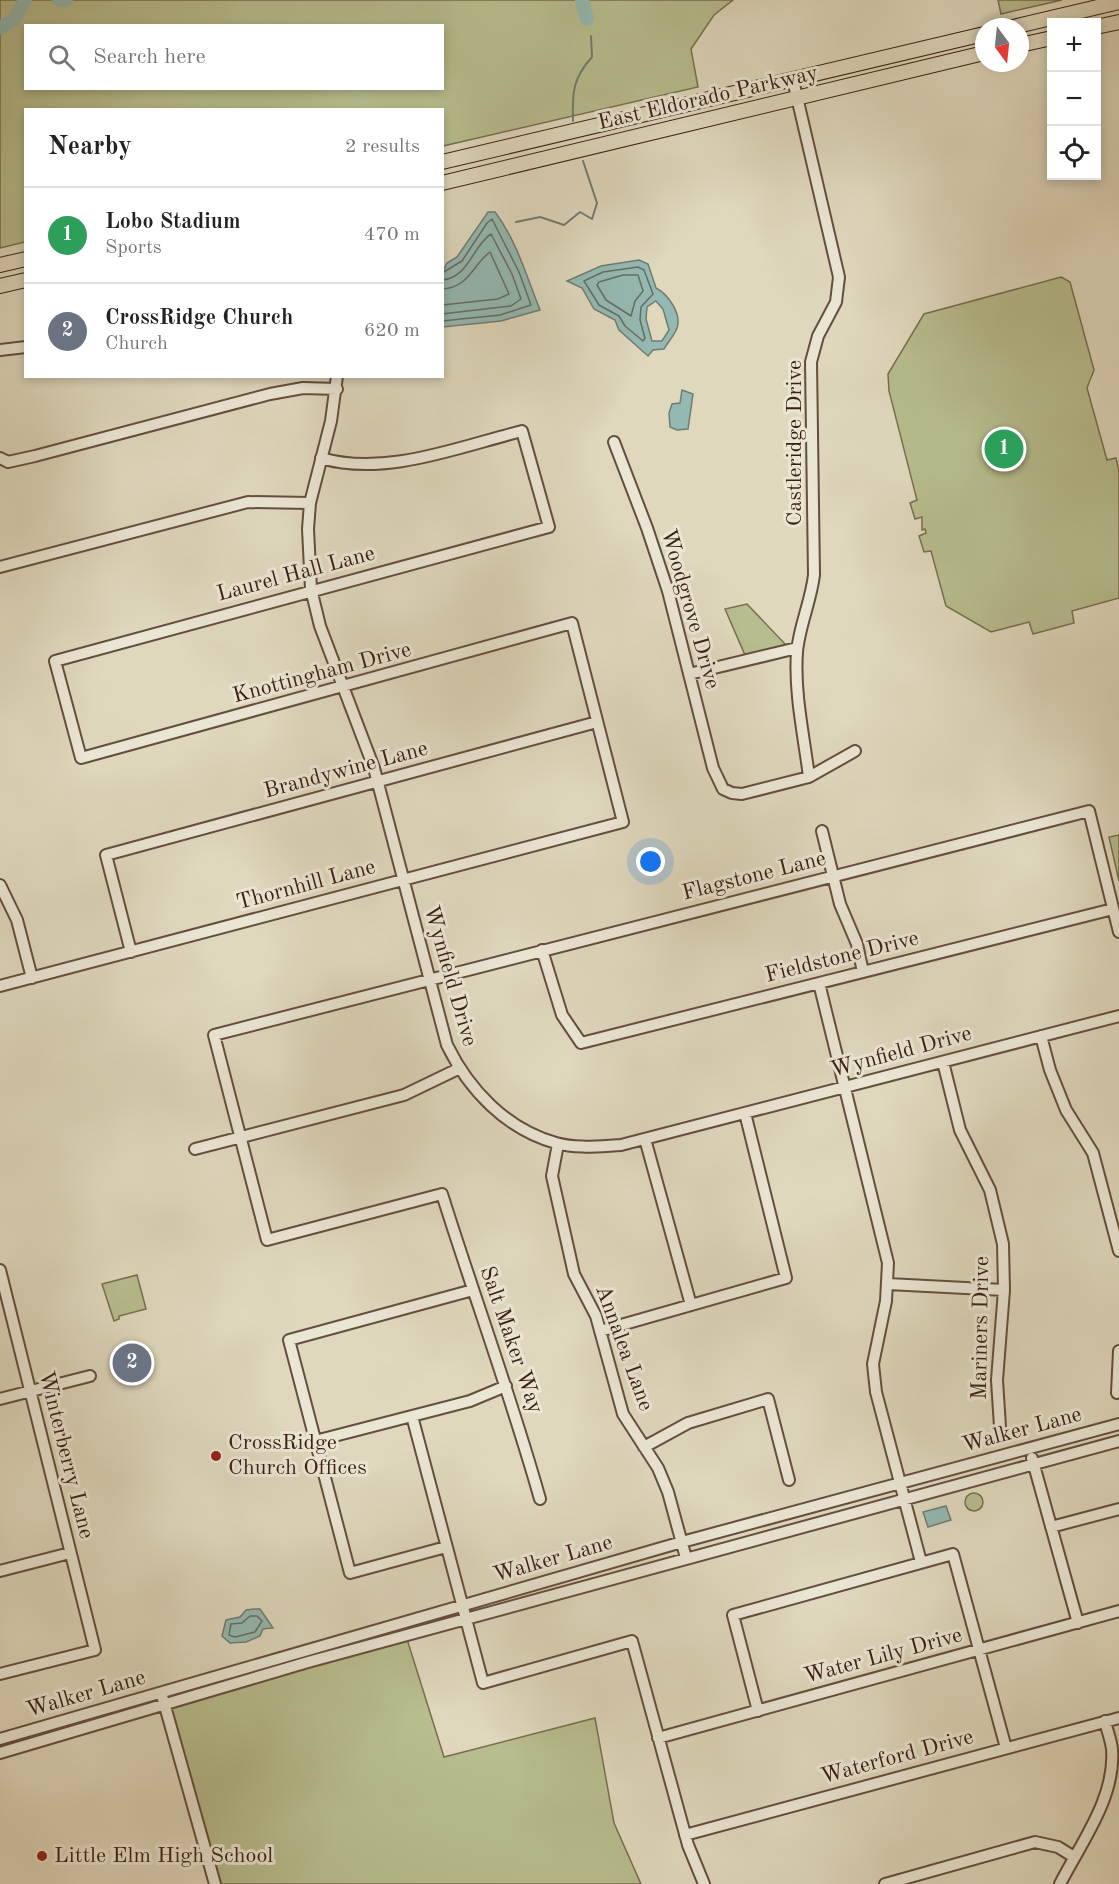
<!DOCTYPE html>
<html lang="en">
<head>
<meta charset="utf-8">
<style>
  :root { --surface:#fff; --page:#f6f6f6; --text:#222; --muted:#767676; --line:#e0e0e0; --accent:#2563eb }
  body { margin:0; font-family:"Old Standard TT",serif; background:var(--page); color:var(--text) }
  .controls { position:absolute; right:18px; top:18px; display:grid; overflow:hidden; border-radius:0px; box-shadow:0 3px 9px #0003 }
  .controls button { width:54px; height:54px; display:grid; place-items:center; padding:0; border:0; border-bottom:2px solid var(--line); background:var(--surface); color:var(--text); font:30px sans-serif }
  .compass { position:absolute; left:975px; top:18px; width:54px; height:54px; border-radius:50%; background:var(--surface); box-shadow:0 3px 9px #0003; rotate:165deg }
  .you { position:absolute; left:651px; top:862px; width:21px; height:21px; margin:-15px; border:4px solid #fff; border-radius:50%; background:#1a73e8; box-shadow:0 0 0 9px #1a73e833 }
  .badge { display:grid; place-items:center; width:39px; height:39px; border-radius:50%; background:var(--accent); color:#fff; font-size:20px; font-weight:700 }
  .pin { position:absolute; translate:-50% -50%; border:3px solid #fff; box-shadow:0 2px 6px #0006 }
  .list { margin:0; padding:0; list-style:none }
  h2 { display:flex; justify-content:space-between; align-items:center; height:78px; margin:0; padding:0 24px; font-size:26px }
  h2 small { font-size:20px; font-weight:400; color:var(--muted) }
  .list li { display:grid; grid-template-columns:39px 1fr auto; gap:18px; align-items:center; box-sizing:border-box; height:96px; padding:0 24px; border-top:2px solid var(--line) }
  .list b { display:block; font-size:22px; white-space:nowrap }
  .list p { margin:0; font-size:20px; white-space:nowrap; color:var(--muted) }
  .list em { font-size:20px; font-style:normal; color:var(--muted) }
  .icon { flex:none; width:33px; height:33px; fill:none; stroke:currentColor; stroke-width:2; stroke-linecap:round; stroke-linejoin:round }
  .map { position:relative; flex:none; width:1119px; height:1884px; overflow:hidden }
  .search { position:absolute; background:var(--surface); box-shadow:0 3px 9px #0003; left:24px; top:24px; width:420px; height:66px; display:flex; align-items:center; gap:15px; box-sizing:border-box; padding:0 21px; border-radius:0px; color:var(--muted); font-size:22px }
  .panel { position:absolute; background:var(--surface); box-shadow:0 3px 9px #0003; left:24px; top:108px; width:420px; height:270px; border-radius:0px }
  .map>svg:first-child { display:block }
  .green { fill:#b7bd8e; stroke:#796e50; stroke-width:1.5; fill-rule:evenodd }
  .water { fill:#93b9b2; stroke:#707c72; stroke-width:1.5; fill-rule:evenodd }
  .lines { fill:none; stroke-linecap:round; stroke-linejoin:round }
  .shore { stroke:#676c62; stroke-width:1.5 }
  .stream { stroke:#707c72; stroke-width:2 }
  .river { stroke:#93b9b2; stroke-width:14 }
  .minor-casing { stroke:#644e3d; stroke-width:14 }
  .major-casing { stroke:#3b2012; stroke-width:16 }
  .minor { stroke:#eae6d4; stroke-width:10 }
  .major { stroke:#dfd8bd; stroke-width:14 }
  .poi-dot { fill:#8f2418; stroke:#eae6d4; stroke-width:2 }
  .labels { text-anchor:middle; dominant-baseline:central; stroke-width:6; stroke-linejoin:round; paint-order:stroke }
  .street-label { font-size:22px; fill:#3b2012; stroke:#eae6d4 }
  .poi-label { font-size:22px; fill:#3b2012; stroke:#eae6d4; text-anchor:start }
</style>
</head>
<body>
<div class="map">
<svg width="1119" height="1884" viewBox="0 0 1119 1884">
  <rect width="100%" height="100%" fill="#dfd8bd"/>
  <filter id="stains"><feTurbulence type="fractalNoise" baseFrequency=".00333" numOctaves="4"/><feColorMatrix values="0 0 0 0 .2 0 0 0 0 .09 0 0 0 0 .02 0 0 0 .5 -.17"/></filter>
  <radialGradient id="worn" r=".72"><stop offset=".6" stop-color="#630" stop-opacity="0"/><stop offset="1" stop-color="#630" stop-opacity=".3"/></radialGradient>
  <path class="green" d="M0,0h733l-19,15 -23,34 7,38 -255,59 -1,-36h-416l-1,132 -25,6zM26,26h416v62h-416z
    M998,0h64l-61,14z
    M1061,277l9,5 24,88 -7,18 20,72 9,-2 3,13v127l-47,13 2,12 -41,11 -4,-12 -38,10 -45,-26 -15,-55 -7,1 -5,-16 7,-3 -1,-4 -3,1v-13l-7,2 -5,-16 7,-3 -28,-109 -1,-17 36,-60z
    M747,604l39,41 -41,10 -20,-46z
    M1119,835v46l-10,-44z
    M137,1275l9,34 -27,7v3l-5,2 -12,-37z
    M965 1502a9 9 0 1 1 18 0a9 9 0 1 1-18 0Z
    M406,1636l38,121 151,-39 19,105 27,61h-425l-52,-179z"/>
  <path class="water" d="M488,212h7c22,29 32,66 45,98l-39,11 -58,6v-56l4,-8 10,-6z
    M639,260l9,4 8,24c12,6 26,26 21,40 -3,8 -9,14 -13,21l-11,1 -5,6 -29,-26 -4,-10 -21,-11 -12,-21 -15,-7 34,-15zM656,301l7,8 6,21 -7,11h-10l-6,-22 1,-12z
    M682,390l11,4 -5,35 -11,1 -7,-3 -1,-14 3,-9 8,-1z
    M946,1506l5,14 -23,7 -5,-15z
    M254,1609h6l13,19 -10,1 -3,7 -14,6 -16,1 -8,-7 4,-16 14,-3 6,-7z"/>
  <g class="lines">
    <path class="shore" d="M638,267l6,3 9,24 -12,13 -1,13 5,18 -2,3 -18,-15 -6,-10 -20,-11 -15,-24 19,-9z
      M442,273l20,-12 25,-38 5,-4 27,53 12,33 -31,10 -58,6
      M623,275h15l5,16 -8,10 -4,15 -25,-16 -9,-15 2,-3z
      M442,280c27,-2 31,-35 49,-46l21,40 9,25 -10,7 -69,8
      M442,289c27,-1 31,-25 48,-37l19,42 -11,5 -56,6
      M250,1616h7l5,5 -7,11 -20,5 -6,-2 2,-11 11,-1z"/>
    <path class="stream" d="M573,121c-1,-29 0,-43 19,-64l-1,-21
      M516,222l24,-5 24,8 16,-13 12,7 5,-16 -14,-42"/>
    <path class="river" d="M59,0h7
      M582,0l5,19
      M0,28l14,-8 11,-20"/>
    <g class="minor-casing">
      <path id="minor" d="M793,80l46,197 -3,25 -18,34 -7,26 3,213c-3,26 -15,52 -17,77 -3,41 7,84 12,125
        M0,350l26,-3
        M337,376l-6,45 -21,82 -2,26 3,60 9,37 54,142 73,277c22,45 59,84 109,98 21,6 44,3 65,2l498,-129
        M614,442l33,86 21,63 45,177 10,21 9,4 10,1 67,-17 46,-26
        M0,458l8,4 27,-6 235,-62 33,-6 34,1
        M0,567l248,-65 62,1
        M689,674l108,-26
        M822,831l18,73 17,40 6,28
        M0,885l17,35 15,58
        M542,950l20,65 19,28 532,-134
        M131,952l-25,-97 491,-133
        M819,983l69,280 -2,38 -13,63 3,28 45,170
        M0,986l623,-164 -51,-199 -491,135 -26,-97 494,-134 -27,-96c-64,16 -137,46 -201,27
        M1041,1036l9,34 16,40 27,43 26,98
        M943,1062l17,68 30,60 13,54 1,46 -7,90 3,47
        M645,1139l46,166
        M558,1144l-6,32 22,98 22,42 27,98 35,54 10,24 18,66
        M195,1149l209,-54 54,-26
        M0,1270l95,380 -95,24
        M888,1284l116,6
        M600,1331l186,-53 -41,-165
        M1117,1393l2,-42
        M0,1399l90,-23
        M412,1416l71,267 149,-42 56,204 16,39
        M315,1441l155,-40 36,-15
        M644,1447l44,-24 80,-24 21,81
        M1032,1458l46,165
        M540,1499c-29,-103 -66,-203 -98,-305l-175,46 -53,-205 875,-224 30,121
        M1051,1527l68,-18
        M446,1547l-96,26 -61,-233 184,-50
        M0,1571l70,-18
        M163,1699l52,185
        M758,1711l-25,-96 220,-61 53,194
        M658,1738l461,-127
        M0,1739l682,-197 437,-118
        M0,1753l308,-91 811,-221
        M685,1835l434,-117
        M885,1884l150,-42 23,5 16,10
        M1060,1884c21,-41 56,-87 52,-135 -1,-9 -5,-19 -7,-28"/>
    </g>
    <g class="major-casing">
      <path id="major" d="M1013,27l106,-25
        M1096,27l23,-5
        M1020,45l32,-7
        M442,162l542,-128
        M442,183l542,-130
        M0,265l26,-6
        M0,286l26,-6"/>
    </g>
    <use href="#minor" class="minor"/>
    <use href="#major" class="major"/>
  </g>
  <g class="poi-dot">
    <circle cx="216" cy="1456" r="6"/>
    <circle cx="42" cy="1856" r="6"/>
  </g>
  <g class="labels">
    <g class="street-label">
      <text transform="translate(708 98) rotate(-13)">East Eldorado Parkway</text>
      <text transform="translate(795 443) rotate(-90)">Castleridge Drive</text>
      <text transform="translate(296 574) rotate(-15)">Laurel Hall Lane</text>
      <text transform="translate(690 609) rotate(74)">Woodgrove Drive</text>
      <text transform="translate(322 673) rotate(-15)">Knottingham Drive</text>
      <text transform="translate(346 770) rotate(-15)">Brandywine Lane</text>
      <text transform="translate(754 876) rotate(-14)">Flagstone Lane</text>
      <text transform="translate(306 885) rotate(-15)">Thornhill Lane</text>
      <text transform="translate(842 957) rotate(-14)">Fieldstone Drive</text>
      <text transform="translate(450 976) rotate(74)">Wynfield Drive</text>
      <text transform="translate(901 1052) rotate(-15)">Wynfield Drive</text>
      <text transform="translate(981 1328) rotate(-89)">Mariners Drive</text>
      <text transform="translate(511 1340) rotate(71)">Salt Maker Way</text>
      <text transform="translate(624 1348) rotate(70)">Annalea Lane</text>
      <text transform="translate(1022 1430) rotate(-15)">Walker Lane</text>
      <text transform="translate(66 1455) rotate(76)">Winterberry Lane</text>
      <text transform="translate(553 1559) rotate(-16)">Walker Lane</text>
      <text transform="translate(883 1656) rotate(-15)">Water Lily Drive</text>
      <text transform="translate(86 1694) rotate(-16)">Walker Lane</text>
      <text transform="translate(897 1757) rotate(-15)">Waterford Drive</text>
    </g>
    <g class="poi-label">
      <text x="228" y="1443">CrossRidge<tspan x="228" dy="25">Church Offices</tspan></text>
      <text x="54" y="1856">Little Elm High School</text>
    </g>
  </g>
  <rect width="100%" height="100%" filter="url(#stains)"/>
  <rect width="100%" height="100%" fill="url(#worn)"/>
</svg>
<div class="controls">
<button>+</button>
<button>−</button>
<button><svg class="icon" aria-label="locate" viewBox="0 0 24 24"><circle cx="12" cy="12" r="6"/><path d="M12 2v4M12 18v4M2 12h4M18 12h4"/></svg></button>
</div>
<svg class="compass" viewBox="-18 -18 36 36"><path d="M0-13l5 13h-10z" fill="#e53935"/><path d="M0 13l5-13h-10z" fill="#767676"/></svg>
<div class="you"></div>
<div class="pin badge" style="left:1004px;top:449px;background:#2e9e5b">1</div>
<div class="pin badge" style="left:132px;top:1363px;background:#6b7280">2</div>
<div class="search"><svg class="icon" aria-label="search" viewBox="0 0 24 24"><circle cx="10" cy="10" r="6"/><path d="M15 15l6 6"/></svg>Search here</div>
<section class="panel">
<h2>Nearby<small>2 results</small></h2>
<ul class="list">
<li><span class="badge" style="background:#2e9e5b">1</span><div><b>Lobo Stadium</b><p>Sports</p></div><em>470 m</em></li>
<li><span class="badge" style="background:#6b7280">2</span><div><b>CrossRidge Church</b><p>Church</p></div><em>620 m</em></li>
</ul>
</section>
</div>
</body>
</html>
